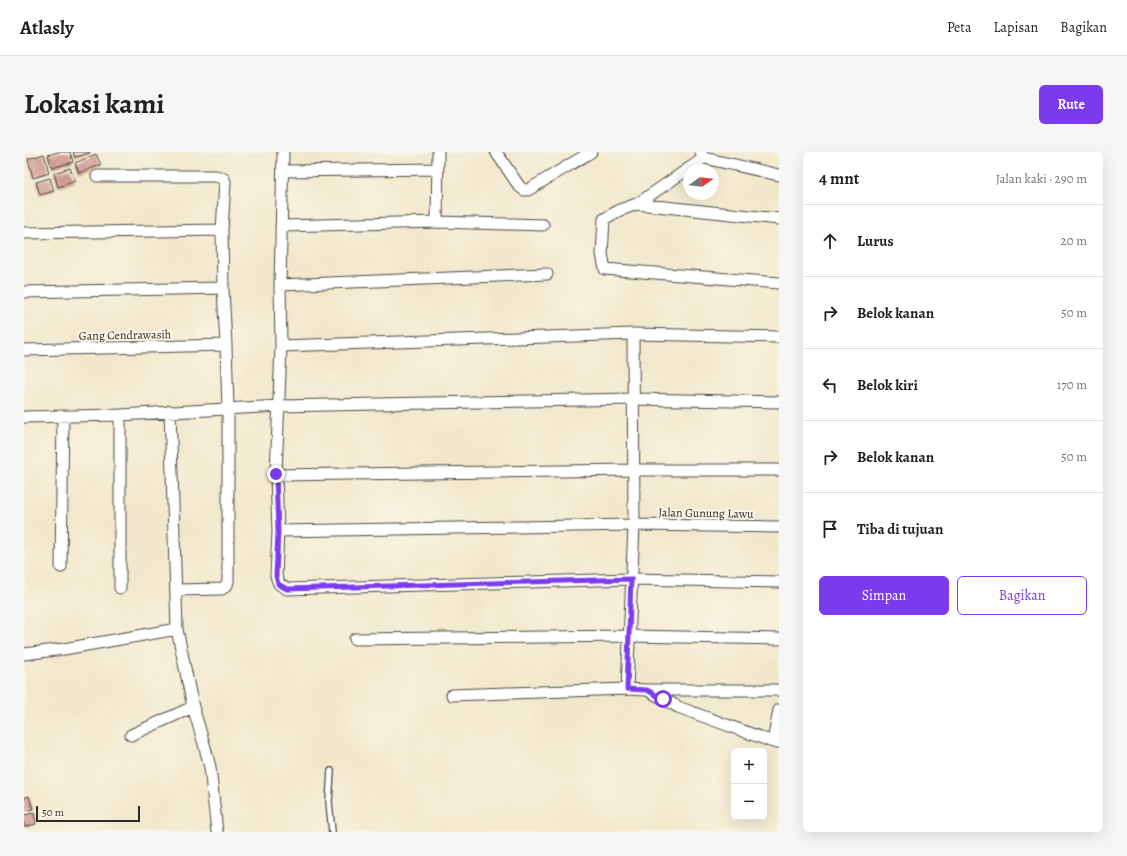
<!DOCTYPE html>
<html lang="id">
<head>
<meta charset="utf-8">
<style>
  :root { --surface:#fff; --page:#f6f6f6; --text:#202124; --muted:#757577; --line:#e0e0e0; --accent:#7c3aed }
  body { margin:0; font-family:Alegreya,serif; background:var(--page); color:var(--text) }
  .controls { position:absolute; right:12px; bottom:12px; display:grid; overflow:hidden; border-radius:6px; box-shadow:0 4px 16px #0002 }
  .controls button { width:36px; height:36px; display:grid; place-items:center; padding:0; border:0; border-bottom:1px solid var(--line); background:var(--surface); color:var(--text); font:20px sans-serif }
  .compass { position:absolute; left:659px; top:12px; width:36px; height:36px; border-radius:50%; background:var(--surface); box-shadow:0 4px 16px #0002; rotate:75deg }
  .scale { position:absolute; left:12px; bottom:10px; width:104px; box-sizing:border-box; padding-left:4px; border:2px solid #2b2b2b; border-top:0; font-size:11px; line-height:14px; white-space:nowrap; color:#2b2b2b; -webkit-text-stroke:3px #fcf5e5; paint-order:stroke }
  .stop { position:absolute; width:12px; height:12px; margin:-9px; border:3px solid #7c3aed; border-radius:50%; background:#fff }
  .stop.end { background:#7c3aed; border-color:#fff; box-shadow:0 1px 4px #0008 }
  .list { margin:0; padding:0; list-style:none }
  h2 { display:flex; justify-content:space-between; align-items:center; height:52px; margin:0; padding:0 16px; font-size:17px }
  h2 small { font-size:13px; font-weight:400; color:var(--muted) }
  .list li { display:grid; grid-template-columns:26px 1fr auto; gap:12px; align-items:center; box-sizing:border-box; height:72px; padding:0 16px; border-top:1px solid var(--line) }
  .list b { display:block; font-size:15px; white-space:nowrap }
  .list em { font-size:13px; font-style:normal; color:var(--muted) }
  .actions { display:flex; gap:8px; padding:12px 16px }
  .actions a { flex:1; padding:9px 0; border:1px solid var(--accent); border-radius:6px; text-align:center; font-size:14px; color:var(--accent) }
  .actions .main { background:var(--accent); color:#fff }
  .icon { flex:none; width:22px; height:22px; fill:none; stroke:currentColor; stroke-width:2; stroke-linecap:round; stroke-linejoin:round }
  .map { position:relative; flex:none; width:755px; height:680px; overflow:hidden; border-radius:6px }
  header { display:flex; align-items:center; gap:24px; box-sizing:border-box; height:56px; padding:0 20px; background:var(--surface); border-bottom:1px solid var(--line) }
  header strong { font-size:19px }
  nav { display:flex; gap:22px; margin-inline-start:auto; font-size:14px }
  .intro { display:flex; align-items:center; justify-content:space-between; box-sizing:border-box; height:96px; padding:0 24px }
  h1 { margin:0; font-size:28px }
  .button { padding:10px 18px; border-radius:6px; background:var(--accent); color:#fff; font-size:14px; font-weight:700 }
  main { display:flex; gap:24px; padding:0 24px }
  aside { flex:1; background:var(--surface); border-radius:6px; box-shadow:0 4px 16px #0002 }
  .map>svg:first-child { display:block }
  .building { fill:url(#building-cross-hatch) }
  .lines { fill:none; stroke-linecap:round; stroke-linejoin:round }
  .service-casing { stroke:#494743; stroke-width:8 }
  .minor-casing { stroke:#494743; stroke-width:13 }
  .service { stroke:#fff; stroke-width:5.5 }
  .minor { stroke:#fff; stroke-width:11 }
  .route { stroke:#7c3aed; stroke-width:5 }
  .labels { text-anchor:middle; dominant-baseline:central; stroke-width:4; stroke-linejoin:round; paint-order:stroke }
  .street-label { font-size:12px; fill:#2b2b2b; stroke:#fcf5e5 }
</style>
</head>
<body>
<header>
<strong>Atlasly</strong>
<nav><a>Peta</a><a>Lapisan</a><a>Bagikan</a></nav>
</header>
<div class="intro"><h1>Lokasi kami</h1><a class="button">Rute</a></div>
<main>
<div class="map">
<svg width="755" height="680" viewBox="0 0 755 680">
  <defs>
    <pattern id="building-cross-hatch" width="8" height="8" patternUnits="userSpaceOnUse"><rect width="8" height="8" fill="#d39a8e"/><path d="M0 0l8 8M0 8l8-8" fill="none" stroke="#ab7e74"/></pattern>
  </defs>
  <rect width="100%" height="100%" fill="#fcf5e5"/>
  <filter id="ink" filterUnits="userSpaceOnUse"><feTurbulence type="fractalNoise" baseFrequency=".025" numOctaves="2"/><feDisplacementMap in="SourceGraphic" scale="8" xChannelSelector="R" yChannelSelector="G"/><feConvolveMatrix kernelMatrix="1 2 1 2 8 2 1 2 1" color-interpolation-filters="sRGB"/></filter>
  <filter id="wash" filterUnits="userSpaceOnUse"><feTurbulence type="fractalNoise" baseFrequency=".012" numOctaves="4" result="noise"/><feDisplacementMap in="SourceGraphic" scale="16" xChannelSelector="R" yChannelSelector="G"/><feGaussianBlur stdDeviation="0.9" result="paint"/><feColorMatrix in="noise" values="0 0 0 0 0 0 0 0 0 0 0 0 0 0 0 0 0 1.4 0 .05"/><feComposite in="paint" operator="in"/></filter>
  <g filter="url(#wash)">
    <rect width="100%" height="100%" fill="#f1e8cc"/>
    <g id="blocks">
      <path class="building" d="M34,0h12l3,10 -21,6 -4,-13z
        M49,0h17v1l-15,4z
        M20,2l5,19 -16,5 -5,-19z
        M72,2l5,11 -22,8 -4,-10z
        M46,16l5,13 -17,6 -4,-14z
        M26,26l4,13 -14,4 -4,-13z
        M5,644l4,13 -9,2v-13z
        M10,661l2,11 -12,3v-12z"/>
    </g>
  </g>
  <g filter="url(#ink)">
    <use href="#blocks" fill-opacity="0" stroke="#494743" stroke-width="1"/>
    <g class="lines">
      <g class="service-casing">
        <path id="service" d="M307,619l-2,31 3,30"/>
      </g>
      <g class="minor-casing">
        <path id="minor" d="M259,0l-3,133 1,61 -5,129 2,56 -2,45 3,8 8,5 344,-10 148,3
          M472,0l23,34 5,4h4l63,-38
          M677,1l3,5 75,17
          M680,6l-67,46 -17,6 -16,9 -2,35 3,15 174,14
          M259,19l154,-2
          M73,24h119l8,3 1,3 -3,48 1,58 3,57 2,63v173l-1,4 -5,4 -46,1
          M613,52l142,15
          M413,70l1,-70
          M257,74l156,-4 106,3
          M0,81l198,-3
          M256,133l267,-11
          M0,140l199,-4
          M257,194l352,-12 146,3
          M0,198l202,-5
          M146,259l7,218 16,78 11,37 6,23 7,65
          M0,265l96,-2 159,-9 355,-7 145,3
          M252,323l357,-5h146
          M254,379l356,-6 145,2
          M37,415l2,-151
          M96,436v-173
          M331,487l274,-3 150,3
          M0,502l40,-5 113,-20
          M603,537l7,-164 -1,-191
          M625,539l29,16 95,35
          M428,543l175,-6 20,1h132
          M755,558l-6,32h6
          M107,583l62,-28"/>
      </g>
      <use href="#service" class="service"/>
      <use href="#minor" class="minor"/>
    </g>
  </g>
  <g class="lines" filter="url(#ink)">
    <path class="route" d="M252,322l2,57 -2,45 2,8 9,5 344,-10 -4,110 20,1 16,9"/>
  </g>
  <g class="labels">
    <g class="street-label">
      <text transform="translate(101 183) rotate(-1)">Gang Cendrawasih</text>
      <text transform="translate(682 361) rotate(1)">Jalan Gunung Lawu</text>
    </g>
  </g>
</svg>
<div class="controls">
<button>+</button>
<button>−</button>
</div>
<svg class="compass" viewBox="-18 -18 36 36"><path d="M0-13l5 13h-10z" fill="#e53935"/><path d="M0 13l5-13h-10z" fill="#757577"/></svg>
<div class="scale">50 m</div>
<div class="stop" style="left:639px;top:547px"></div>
<div class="stop end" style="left:252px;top:322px"></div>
</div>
<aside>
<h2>4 mnt<small>Jalan kaki · 290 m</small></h2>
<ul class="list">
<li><svg class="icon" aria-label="ahead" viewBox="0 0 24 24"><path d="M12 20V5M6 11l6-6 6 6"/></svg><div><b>Lurus</b></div><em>20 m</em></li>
<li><svg class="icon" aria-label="right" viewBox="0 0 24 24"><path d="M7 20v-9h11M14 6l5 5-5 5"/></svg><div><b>Belok kanan</b></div><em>50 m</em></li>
<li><svg class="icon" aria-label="left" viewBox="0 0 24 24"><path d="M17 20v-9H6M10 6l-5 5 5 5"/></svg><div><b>Belok kiri</b></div><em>170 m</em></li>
<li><svg class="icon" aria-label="right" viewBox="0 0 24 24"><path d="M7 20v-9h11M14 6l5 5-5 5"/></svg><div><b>Belok kanan</b></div><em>50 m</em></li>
<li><svg class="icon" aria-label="arrive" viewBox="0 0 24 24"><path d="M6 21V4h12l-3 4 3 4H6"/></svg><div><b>Tiba di tujuan</b></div></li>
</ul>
<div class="actions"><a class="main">Simpan</a><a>Bagikan</a></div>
</aside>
</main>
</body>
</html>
